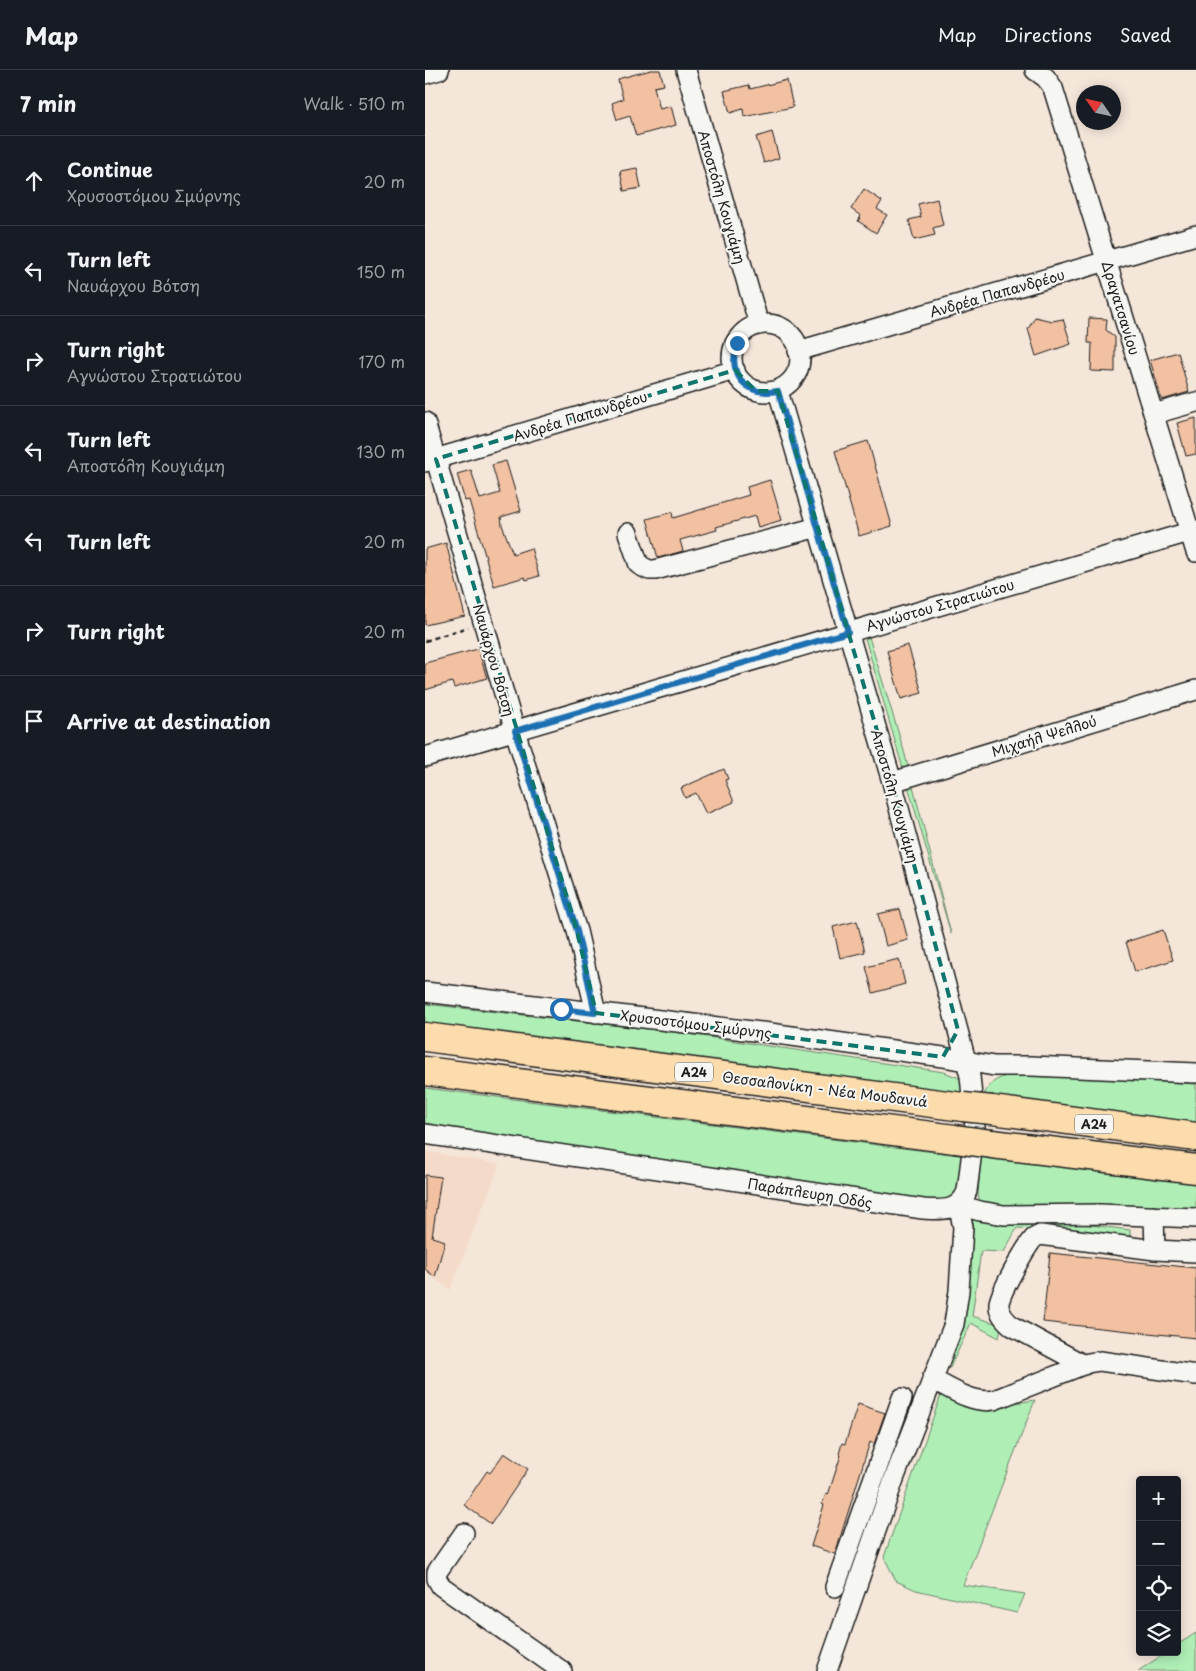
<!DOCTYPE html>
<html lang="en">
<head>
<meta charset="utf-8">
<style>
  :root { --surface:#171b24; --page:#20242c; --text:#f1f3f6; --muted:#9ea1a6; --line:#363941 }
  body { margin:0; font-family:"Playpen Sans",sans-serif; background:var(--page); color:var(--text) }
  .controls { position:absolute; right:15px; bottom:15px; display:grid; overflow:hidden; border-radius:5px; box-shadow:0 2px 12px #0003 }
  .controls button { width:45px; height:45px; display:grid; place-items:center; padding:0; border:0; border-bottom:1px solid var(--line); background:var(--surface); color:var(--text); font:25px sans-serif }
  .compass { position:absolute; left:651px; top:15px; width:45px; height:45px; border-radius:50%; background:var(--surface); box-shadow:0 2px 12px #0003; rotate:304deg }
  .stop { position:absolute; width:15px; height:15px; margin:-11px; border:4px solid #1f6fb2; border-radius:50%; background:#fff }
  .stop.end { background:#1f6fb2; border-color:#fff; box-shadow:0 1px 5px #0008 }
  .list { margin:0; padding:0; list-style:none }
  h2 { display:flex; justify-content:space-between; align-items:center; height:65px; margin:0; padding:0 20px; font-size:21px }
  h2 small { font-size:16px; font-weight:400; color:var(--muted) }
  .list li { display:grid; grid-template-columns:32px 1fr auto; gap:15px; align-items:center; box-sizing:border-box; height:90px; padding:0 20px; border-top:1px solid var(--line) }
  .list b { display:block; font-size:19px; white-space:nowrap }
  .list p { margin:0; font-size:16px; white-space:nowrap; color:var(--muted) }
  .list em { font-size:16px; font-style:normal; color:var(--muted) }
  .icon { flex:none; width:28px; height:28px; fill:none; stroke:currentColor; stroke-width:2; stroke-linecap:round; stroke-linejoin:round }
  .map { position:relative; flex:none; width:771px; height:1601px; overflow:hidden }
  header { display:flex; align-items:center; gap:30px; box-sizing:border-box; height:70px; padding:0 25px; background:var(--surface); border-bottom:1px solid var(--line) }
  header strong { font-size:24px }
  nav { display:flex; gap:28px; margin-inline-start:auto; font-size:18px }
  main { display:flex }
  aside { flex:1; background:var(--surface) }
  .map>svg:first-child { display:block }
  .built { fill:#f4dbc9 }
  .green { fill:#afefb6; stroke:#668669 }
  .building { fill:#f2c1a2; stroke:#1c1c1c }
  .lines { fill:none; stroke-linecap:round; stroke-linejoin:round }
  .minor-casing { stroke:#1c1c1c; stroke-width:22 }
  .highway-casing { stroke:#1c1c1c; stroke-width:31 }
  .path { stroke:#1c1c1c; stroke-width:2.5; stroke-dasharray:5 4; stroke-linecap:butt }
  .minor { stroke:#f6f6f2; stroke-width:19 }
  .highway { stroke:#fcdcac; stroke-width:28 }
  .highway-bridge-casing { stroke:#1c1c1c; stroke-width:31; stroke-linecap:butt }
  .highway-bridge { stroke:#fcdcac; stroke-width:28 }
  .route { stroke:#1f6fb2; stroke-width:6 }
  .marked { fill:none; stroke:#0f766e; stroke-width:4; stroke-dasharray:10 6; stroke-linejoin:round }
  .labels { text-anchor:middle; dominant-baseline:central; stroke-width:4; stroke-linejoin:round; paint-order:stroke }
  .shield { fill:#f6f6f2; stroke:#5d5d5c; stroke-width:1 }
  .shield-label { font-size:12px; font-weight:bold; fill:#1c1c1c }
  .street-label { font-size:14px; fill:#1c1c1c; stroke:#f6f6f2 }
</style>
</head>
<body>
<header>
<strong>Map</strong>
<nav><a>Map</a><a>Directions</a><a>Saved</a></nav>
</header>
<main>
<aside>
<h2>7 min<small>Walk · 510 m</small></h2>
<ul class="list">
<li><svg class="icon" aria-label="ahead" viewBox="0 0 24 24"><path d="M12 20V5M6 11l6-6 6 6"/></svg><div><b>Continue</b><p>Χρυσοστόμου Σμύρνης</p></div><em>20 m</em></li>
<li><svg class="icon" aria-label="left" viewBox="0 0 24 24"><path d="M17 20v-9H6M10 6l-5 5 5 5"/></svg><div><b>Turn left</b><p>Ναυάρχου Βότση</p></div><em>150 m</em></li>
<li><svg class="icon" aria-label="right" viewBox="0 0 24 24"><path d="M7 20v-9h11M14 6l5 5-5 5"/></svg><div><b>Turn right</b><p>Αγνώστου Στρατιώτου</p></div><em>170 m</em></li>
<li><svg class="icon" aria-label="left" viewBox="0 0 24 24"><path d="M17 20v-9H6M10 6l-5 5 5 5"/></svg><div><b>Turn left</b><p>Αποστόλη Κουγιάμη</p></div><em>130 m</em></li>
<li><svg class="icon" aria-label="left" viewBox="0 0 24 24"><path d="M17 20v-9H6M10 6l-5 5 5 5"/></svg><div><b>Turn left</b></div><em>20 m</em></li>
<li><svg class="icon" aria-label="right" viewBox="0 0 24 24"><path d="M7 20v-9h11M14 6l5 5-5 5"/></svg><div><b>Turn right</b></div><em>20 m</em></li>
<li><svg class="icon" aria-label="arrive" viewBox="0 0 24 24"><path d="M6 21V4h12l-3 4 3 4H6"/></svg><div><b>Arrive at destination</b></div></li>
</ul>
</aside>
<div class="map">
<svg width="771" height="1601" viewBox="0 0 771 1601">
  <rect width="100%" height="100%" fill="#f5e6da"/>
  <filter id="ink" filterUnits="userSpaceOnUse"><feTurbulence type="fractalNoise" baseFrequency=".02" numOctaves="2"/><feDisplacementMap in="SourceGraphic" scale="10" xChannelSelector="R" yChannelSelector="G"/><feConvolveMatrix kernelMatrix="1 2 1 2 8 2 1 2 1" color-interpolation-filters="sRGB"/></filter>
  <g filter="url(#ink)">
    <path class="built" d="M0,1081l75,13 -50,126 -25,-18z"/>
    <path class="green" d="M444,567l35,114 47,183 -86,-296z
      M0,934l249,28 270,40 18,7 7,16 -544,-69z
      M617,1005l154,9v38l-212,-27c11,-25 33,-19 58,-20z
      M0,1018l541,68c-5,21 -2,37 -25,45l-142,-16 -374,-56z
      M556,1085l215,27v33l-207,-9 -9,-3 -2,-9z
      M546,1149l104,4 55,7v7l-44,-6 -69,-3 -13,24 -23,-1 -9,65 29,9 -2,13 -28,-15 -21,45 -5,-3 21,-75z
      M517,1322l39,16 54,-8 -72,185 62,9 -8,19 -101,-23 -20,-9 -12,-24z
      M771,1563v38h-58l29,-19h10v-7z"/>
    <path class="building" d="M226,0h9l4,15 -10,2 6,22 11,-3 5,19 -40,11 -6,-20 -13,4 -5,-17 11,-4 -5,-19 3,-2z
      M362,10l6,27 -49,10 -1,-8 -13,4 -6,-22 25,-6 1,4z
      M347,62l7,26 -15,5 -8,-26z
      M212,98l4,20 -17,3 -4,-20z
      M439,119l18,12 -5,8 10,6 -11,18 -18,-12 3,-5 -10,-7z
      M512,129l6,26 -10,3 2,7 -21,5 -5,-20 12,-3 -3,-13z
      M610,247l17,4 11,-2 8,25 -35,12 -8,-27z
      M664,248l18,1 -1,11 9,7v35l-24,-1 1,-28h-4z
      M753,282l11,40 -27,8 -12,-40z
      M771,348v36l-10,2 -9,-33z
      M443,371l24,85 -33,10 -24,-85z
      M81,391l15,50 -20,6 1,8 11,29 18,-6 8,28 -13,4 -1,-3 -31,9 -25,-86 -4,1 -8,-27 14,-4 9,29 20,-6 -8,-28z
      M345,410l12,40 -24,7 -3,-11 -39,11 1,3 -37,10 3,11 -25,7 -11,-39 25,-7 1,6 76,-23 -2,-8z
      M21,473l19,73 -40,9v-76z
      M483,575l14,48 -21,6 -14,-48z
      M53,579l9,29 -33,10 -2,-6 -27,8v-27z
      M299,699l4,10 -3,1 9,22 -28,12 -10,-21 -11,5 -4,-10z
      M475,839l8,31 -22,6 -8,-32z
      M432,851l8,31 -25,6 -7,-31z
      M738,860l10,30 -38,12 -9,-30z
      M474,889l6,25 -32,9 -7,-26z
      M0,1105l16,2 -9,60 13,4 -10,36 -10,-8z
      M625,1183l146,15v70l-153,-16z
      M433,1334l27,9 -11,31 -4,-2 -35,112 -24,-8 13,-41 -2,-1 4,-10 2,1 13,-40 -2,-1 3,-11 3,1z
      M79,1383l24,16 -37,55 -27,-19 23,-34 3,2z"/>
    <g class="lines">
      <g class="minor-casing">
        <path id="minor" d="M261,0l73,255
          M610,0l11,8 7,10 143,464
          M0,4l14,-4
          M307 288a34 34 0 1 1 68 0a34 34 0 1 1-68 0Z
          M373,281l398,-116
          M729,344l42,-12
          M0,352l90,309 62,200 19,82
          M0,392l310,-92
          M203,463l11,32 10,5h6l163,-43
          M0,687l771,-227
          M467,712l304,-92
          M0,922l345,41 173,24 51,9h37l165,7
          M0,1064l498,75c20,1 36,3 44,-18l8,-64 -5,-51 -78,-294 -114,-391
          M533,1135l22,6 24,4 96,-1 96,4
          M729,1146l1,34
          M659,1295l-72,-39c-7,-6 -14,-13 -13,-23 2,-12 27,-56 35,-65l6,-3 115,15 41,2
          M507,1309c19,10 41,25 62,21l94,-37 12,-2 96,14
          M39,1463l-27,39v7l4,7 121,85
          M410,1517l67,-189
          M402,1601l67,-192 60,-155 5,-33 4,-64 -5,-22"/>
      </g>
      <g class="highway-casing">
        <path id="highway" d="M0,967l538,70
          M0,1001l530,68
          M567,1040l204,27
          M567,1074l204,25"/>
      </g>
      <path class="path" d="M0,571l43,-14"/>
      <use href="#minor" class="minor"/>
      <use href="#highway" class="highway"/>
      <g class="highway-bridge-casing">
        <path id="highway-bridge" d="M538,1037l29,3
          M530,1069l37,5"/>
      </g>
      <use href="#highway-bridge" class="highway-bridge"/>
    </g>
  </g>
  <g class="lines" filter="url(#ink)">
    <path class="route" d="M136,939l34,4 -18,-82 -62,-200 333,-99 -70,-241c-32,6 -51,-16 -41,-48"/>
  </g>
  <path class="marked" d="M310,300l21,21h22l114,391 66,248 -15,27 -347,-44 -19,-82 -141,-472z"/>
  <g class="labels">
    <g class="shield">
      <rect x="250" y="992.5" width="38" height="19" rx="4"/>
      <rect x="650" y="1044.5" width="38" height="19" rx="4"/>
    </g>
    <g class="shield-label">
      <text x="269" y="1002">Α24</text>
      <text x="669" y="1054">Α24</text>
    </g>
    <g class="street-label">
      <text transform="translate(297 127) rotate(74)">Αποστόλη Κουγιάμη</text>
      <text transform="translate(572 223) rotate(-16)">Ανδρέα Παπανδρέου</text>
      <text transform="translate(696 238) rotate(73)">Δραγατσανίου</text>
      <text transform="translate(155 346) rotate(-17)">Ανδρέα Παπανδρέου</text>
      <text transform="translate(515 535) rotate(-16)">Αγνώστου Στρατιώτου</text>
      <text transform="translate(69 590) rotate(74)">Ναυάρχου Βότση</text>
      <text transform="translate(619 666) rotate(-17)">Μιχαήλ Ψελλού</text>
      <text transform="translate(470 726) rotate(74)">Αποστόλη Κουγιάμη</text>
      <text transform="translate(271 954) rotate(7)">Χρυσοστόμου Σμύρνης</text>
      <text transform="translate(400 1019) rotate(7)">Θεσσαλονίκη - Νέα Μουδανιά</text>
      <text transform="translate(385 1123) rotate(9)">Παράπλευρη Οδός</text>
    </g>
  </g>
</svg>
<div class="controls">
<button>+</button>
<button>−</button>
<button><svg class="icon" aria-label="locate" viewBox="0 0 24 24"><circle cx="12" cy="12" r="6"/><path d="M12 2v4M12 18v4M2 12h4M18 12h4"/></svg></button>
<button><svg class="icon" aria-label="layers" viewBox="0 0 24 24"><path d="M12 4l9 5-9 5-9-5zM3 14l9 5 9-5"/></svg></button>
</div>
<svg class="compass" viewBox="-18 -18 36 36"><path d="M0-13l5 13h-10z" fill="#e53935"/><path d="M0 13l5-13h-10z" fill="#9ea1a6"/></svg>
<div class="stop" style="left:136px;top:939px"></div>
<div class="stop end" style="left:312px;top:273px"></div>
</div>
</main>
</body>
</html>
